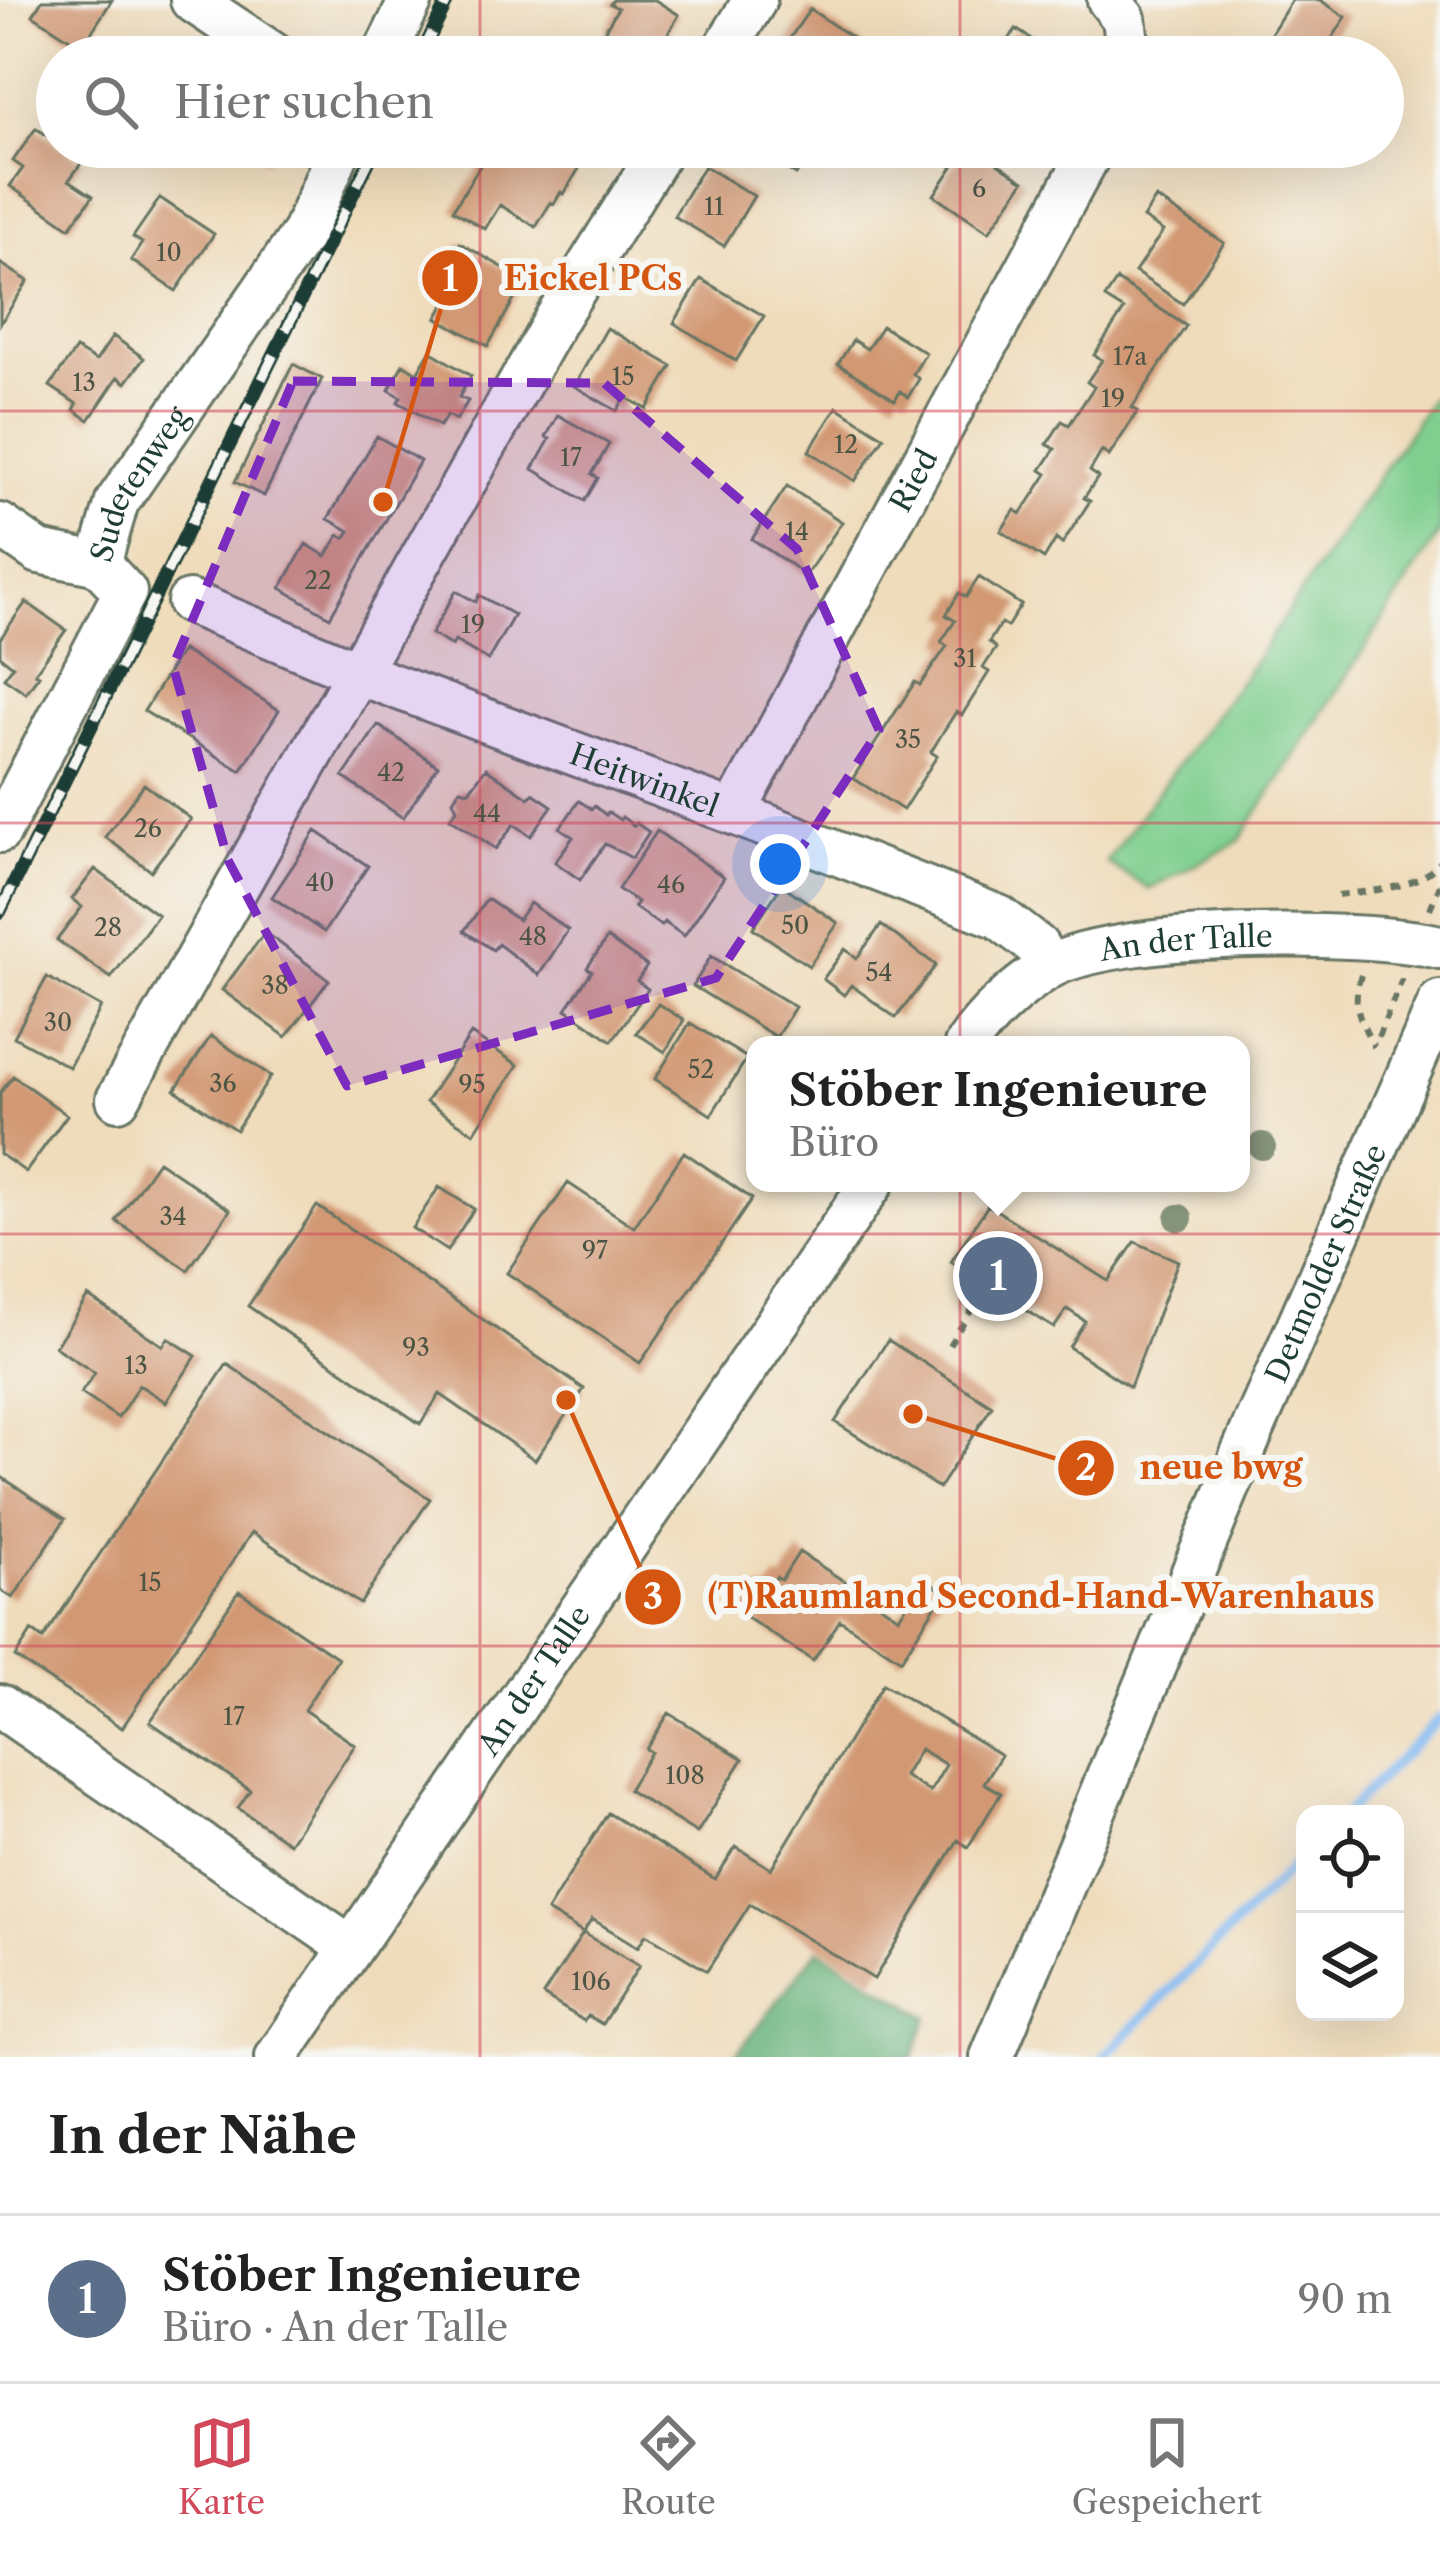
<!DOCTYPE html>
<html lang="de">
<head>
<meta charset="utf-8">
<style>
  :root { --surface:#fff; --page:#f6f6f6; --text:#222; --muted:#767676; --line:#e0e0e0; --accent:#d1495b }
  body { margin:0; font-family:"Libre Caslon Text",serif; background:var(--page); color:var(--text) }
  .controls { position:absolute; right:36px; bottom:36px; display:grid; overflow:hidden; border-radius:24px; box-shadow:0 12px 48px #0002 }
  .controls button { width:108px; height:108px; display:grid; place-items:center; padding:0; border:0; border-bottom:3px solid var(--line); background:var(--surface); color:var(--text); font:60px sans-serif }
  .you { position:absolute; left:780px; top:864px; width:42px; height:42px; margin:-30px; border:9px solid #fff; border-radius:50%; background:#1a73e8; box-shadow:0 0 0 18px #1a73e833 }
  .badge { display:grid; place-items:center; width:78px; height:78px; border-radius:50%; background:var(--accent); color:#fff; font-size:39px; font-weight:700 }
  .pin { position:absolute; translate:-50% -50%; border:6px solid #fff; box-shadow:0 3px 12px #0006 }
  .popup { position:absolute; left:746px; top:1036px; width:504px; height:156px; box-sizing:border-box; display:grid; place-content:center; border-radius:24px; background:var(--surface); filter:drop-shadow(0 3px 9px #0005); font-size:39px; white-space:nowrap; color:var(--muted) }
  .popup b { font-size:45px; color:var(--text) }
  .popup::after { content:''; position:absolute; left:50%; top:100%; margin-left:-24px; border:24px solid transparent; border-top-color:var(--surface) }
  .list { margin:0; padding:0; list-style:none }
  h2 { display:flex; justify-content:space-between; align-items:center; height:156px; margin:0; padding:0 48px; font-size:51px }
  h2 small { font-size:39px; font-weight:400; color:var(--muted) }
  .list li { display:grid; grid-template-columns:78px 1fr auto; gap:36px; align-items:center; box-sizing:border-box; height:168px; padding:0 48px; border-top:3px solid var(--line) }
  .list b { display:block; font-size:45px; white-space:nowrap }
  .list p { margin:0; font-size:39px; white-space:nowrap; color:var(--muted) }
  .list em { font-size:39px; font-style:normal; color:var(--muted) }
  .icon { flex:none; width:66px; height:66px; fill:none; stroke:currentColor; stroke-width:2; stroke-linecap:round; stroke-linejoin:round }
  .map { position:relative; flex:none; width:1440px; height:2057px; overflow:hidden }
  .search { position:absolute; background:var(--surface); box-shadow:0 12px 48px #0002; left:36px; right:36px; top:36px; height:132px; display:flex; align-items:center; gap:30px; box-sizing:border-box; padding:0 42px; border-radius:66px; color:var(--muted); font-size:45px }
  .sheet { height:324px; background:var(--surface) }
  nav { display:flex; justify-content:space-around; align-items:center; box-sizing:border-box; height:168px; border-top:3px solid var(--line); background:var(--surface); font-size:33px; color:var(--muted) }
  nav a { display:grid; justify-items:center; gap:6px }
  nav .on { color:var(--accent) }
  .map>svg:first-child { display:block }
  .green { fill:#80cf8f; stroke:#508662; stroke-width:3 }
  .forest { fill:#68b27a; stroke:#447857; stroke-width:3 }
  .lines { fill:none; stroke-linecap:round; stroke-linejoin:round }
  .stream { stroke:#82b9f2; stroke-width:10 }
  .building { fill:#d29873; fill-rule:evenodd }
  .minor-casing { stroke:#687563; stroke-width:48 }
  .path { stroke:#687563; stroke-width:6; stroke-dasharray:9 9; stroke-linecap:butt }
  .minor { stroke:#fff; stroke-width:42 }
  .rail-casing { stroke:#1f3d34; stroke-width:14 }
  .rail { stroke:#f6f6f2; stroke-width:9; stroke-dasharray:27; stroke-linecap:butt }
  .tree { fill:#87947b }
  .marked { fill:#7b2cbf; fill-opacity:0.2; stroke:#7b2cbf; stroke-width:9; stroke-dasharray:24 15; stroke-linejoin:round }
  .grid { fill:none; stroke:#d1495b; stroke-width:3; stroke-opacity:0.55 }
  .labels { text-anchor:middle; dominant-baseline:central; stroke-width:12; stroke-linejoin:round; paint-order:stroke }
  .number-label { font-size:24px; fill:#4c5444 }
  .street-label { font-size:30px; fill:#1f3d34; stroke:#f6f6f2 }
  .leader { fill:none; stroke:#d45610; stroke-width:4.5 }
  .callout-dot { fill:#d45610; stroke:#f6f6f2; stroke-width:4.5 }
  .mark-label { font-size:36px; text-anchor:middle; font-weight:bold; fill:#fff }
  .callout-label { font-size:33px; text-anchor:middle; font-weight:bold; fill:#d45610; stroke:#f6f6f2; stroke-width:12; stroke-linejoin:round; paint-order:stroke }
</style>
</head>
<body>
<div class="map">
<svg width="1440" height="2057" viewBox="0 0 1440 2057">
  <rect width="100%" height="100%" fill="#f6f6f2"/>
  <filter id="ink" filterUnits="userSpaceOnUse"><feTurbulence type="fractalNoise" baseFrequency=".00833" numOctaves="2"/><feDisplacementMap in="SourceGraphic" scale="24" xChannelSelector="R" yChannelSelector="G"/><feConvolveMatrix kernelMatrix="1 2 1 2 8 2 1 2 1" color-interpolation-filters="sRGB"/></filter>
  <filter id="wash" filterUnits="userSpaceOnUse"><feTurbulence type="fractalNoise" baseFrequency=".004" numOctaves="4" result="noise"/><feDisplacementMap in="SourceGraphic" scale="48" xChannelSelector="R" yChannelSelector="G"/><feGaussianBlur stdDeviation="2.7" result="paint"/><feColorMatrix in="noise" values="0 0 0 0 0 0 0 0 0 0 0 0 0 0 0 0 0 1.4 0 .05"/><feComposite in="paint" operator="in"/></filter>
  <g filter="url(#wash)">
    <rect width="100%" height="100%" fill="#efdcbb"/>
    <path class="green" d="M1440,386v146l-201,309 -90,48 -43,-27 149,-201z"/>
    <path class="forest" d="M818,1949l110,68 -15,40h-179z"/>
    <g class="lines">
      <path class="stream" d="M1345,1814l95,-96
        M1104,2057l201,-203"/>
    </g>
    <g id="blocks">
      <path class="building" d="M42,0h70l-30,47 -49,-32z
        M613,0h42l24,15 -25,42 -49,-27 13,-22 -8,-4z
        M1292,0h28l26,17 -26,40h-16l-34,-22z
        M810,9l57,39 -7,9h-83z
        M1016,29l42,28h-61z
        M36,128l21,15v4h6l20,14 -14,19 24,16 -23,32 -60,-42 13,-18 -10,-7z
        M243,147h32l-9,14z
        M497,147h105l-11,18 -7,-5 -20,34 -3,-2 -7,12 -3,-2 -15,25 -36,-22 -15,24 -32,-19 37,-61 4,3z
        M751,147h62l-17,28z
        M966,147h7l51,34 -35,51 -55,-37z
        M704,166l50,30 -30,50 -50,-30z
        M160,198l54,36 -38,57 -45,-31 11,-17 -9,-6z
        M1156,198l68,45 -41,61 -48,-32 28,-41 -20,-13z
        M460,243l65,37 -37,66 -51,-28 23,-41 -15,-8z
        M0,263l28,18 -28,43z
        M701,279l63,37 -28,45 -62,-38z
        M1117,280l69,46 -54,82 6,3 -29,45 -7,-5 -12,20 8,6 -14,21 6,3 -28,43 -6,-5 -12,20 -43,-28 14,-21 6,4 26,-40 -6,-4 14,-21 -8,-5 15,-23 7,4 25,-38 -7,-5 15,-22 -8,-5 30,-45 -19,-12z
        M882,326l44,27 -13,21 6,5 -11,18 -8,-6 -5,9 -57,-36 15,-24 14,9z
        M607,328l65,38 -25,43 -22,-12 -8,14 -43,-25z
        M113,336l31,22 -18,25 -8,-6 -29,43 -15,-10 3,-6 -27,-18 26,-37 20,12z
        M430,351l41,25 -12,21 9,4 -12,19 -9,-5 -7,11 -42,-24 3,-5 -12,-7 14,-26 14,9z
        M293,364l29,15 -58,117 -29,-14z
        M837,407l47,30 -29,44 -46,-30z
        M558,415l51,29 -17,30 6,4 -13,23 -52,-32 17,-30 -4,-2z
        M377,436l43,25 -90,156 -49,-29 25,-44 20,12 13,-21 6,3 5,-7 -22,-12z
        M787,486l55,36 -36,53 -54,-36z
        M979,577l42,28 -14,22 -6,-4 -12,19 7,6 -13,20 6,4 -27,43 -6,-3 -13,20 -12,20 6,4 -34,54 -50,-32 62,-96 5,3 27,-39 -6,-4 14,-21 -9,-6 13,-22 7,4z
        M456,591l20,11 3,-7 35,20 -26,45 -33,-19 -3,5 -21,-12z
        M26,602l40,28 -31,43 4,2 -13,18 -22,-15 9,-12 -13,-10v-17z
        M182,650l97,60 -38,61 -97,-60z
        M378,725l60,41 -35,52 -60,-41z
        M486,768l43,30 4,-5 19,13 -21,30 -17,-12 -18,25 -46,-31 7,-9 -4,-9 7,-11 9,2z
        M144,784l47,35 -40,52 -46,-34z
        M579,801l13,8 2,-3 12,9 2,-3 12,8 2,-3 12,9 2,-3 13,9 -17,26 -27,-14 -25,36 -25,-18 18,-25 -13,-9z
        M316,831l52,35 -44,66 -52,-35z
        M657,831l67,46 -40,59 -20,-14 -3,4 -27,-19 3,-5 -19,-13z
        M95,869l63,46 -47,63 -54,-38 25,-33 -10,-8z
        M782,885l56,38 -29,43 -56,-38z
        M487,899l31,21 12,-17 38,27 -29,45 -41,-31 -5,6 -29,-19z
        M881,925l55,40 -40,53 -45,-33 -7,10 -21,-16 22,-30 12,9z
        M265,932l64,48 -43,57 -64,-47z
        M607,938l40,28 -10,15 11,8 -36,52 -46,-32 26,-38 -5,-3z
        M711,956l84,51 -19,30 -83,-51z
        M47,977l54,30 -32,60 -55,-30z
        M658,1004l26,16 -19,32 -29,-19z
        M690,1023l57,35 -36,57 -56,-36z
        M471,1034l47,31 -44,68 -48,-31z
        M211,1036l60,40 -35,54 -61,-40z
        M13,1076l54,39 -41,57 -26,-18v-61z
        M684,1152l68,47 -112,164 -133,-90 61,-90 66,44z
        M158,1161l72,49 -42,60 -72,-49z
        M439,1187l35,22 -27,42 -35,-23z
        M988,1205l120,76 27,-39 43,19 -48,126 -61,-40 16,-26 -18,-12 -13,19 -103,-66z
        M317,1206l267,183 -49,71 -95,-66 -20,30 -172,-118z
        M88,1296l75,50 5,-8 28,18 -30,46 -27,-17 -21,33 -37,-25 14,-20 -40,-26z
        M888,1340l104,66 -53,82 -104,-66z
        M227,1364l203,135 -70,105 -108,-72 -130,196 -107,-71 17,-26 11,8z
        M0,1476l65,43 -52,79 -13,-8z
        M799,1552l100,65 25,-38 20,13 -43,68 -61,-40 -27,41 -70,-46 18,-27 6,3 9,-14 5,3z
        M239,1591l99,67 -34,52 51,35 -66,98 -51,-35 12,-18 -100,-68z
        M883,1684l118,71 -17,28 17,10 -33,54 -10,-7 -84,139 -124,-75 -43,67 -61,-37 -8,13 -46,-28 -9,14 -36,-22 61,-98 107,66 21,-32 35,22zM920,1749l26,16 -16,27 -26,-16z
        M669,1713l74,46 -46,74 -69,-43 23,-38 -5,-3z
        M583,1933l56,33 -37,58 -14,-8 -4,5 -41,-26z"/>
    </g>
  </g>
  <g filter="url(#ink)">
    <use href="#blocks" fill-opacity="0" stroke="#687563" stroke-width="3"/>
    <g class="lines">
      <g class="minor-casing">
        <g id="minor">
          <path d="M192,0l85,57"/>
          <path d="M1109,0l15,19 5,38"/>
          <path d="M383,57l28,-57"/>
          <path d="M720,57l35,-57"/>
          <path d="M0,525l39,27 60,12"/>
          <path id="s1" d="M99,564l18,-62 187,-270 36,-85"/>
          <path id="s2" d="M189,602l167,70 378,141 265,104 38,29 12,21"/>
          <path id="s3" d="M734,813l359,-666"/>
          <path d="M0,831l125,-239 -26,-28"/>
          <path id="s4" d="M966,1045c20,-30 50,-57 80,-76 65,-40 318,-40 394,-22"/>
          <path d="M118,1099l438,-780 107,-172"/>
          <path d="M0,1706l350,241"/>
          <path id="s5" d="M277,2057l595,-874"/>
          <path id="s6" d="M992,2057l250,-603 198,-452"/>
        </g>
      </g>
      <path class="path" d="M1338,895c35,-5 78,-5 102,-33
        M1430,909l10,-25
        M1361,975c-10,31 -1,45 13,72
        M1378,1037l25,-60
        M949,1345l38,-59"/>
      <use href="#minor" class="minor"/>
      <g class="rail-casing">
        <path id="rail" d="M420,57l28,-57
          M0,912l376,-765"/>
      </g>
      <use href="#rail" class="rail"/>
    </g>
    <g class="tree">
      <circle cx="1262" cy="1146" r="14"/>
      <circle cx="1179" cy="1218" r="14"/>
    </g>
  </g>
  <path class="marked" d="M293,381l311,2 193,166 82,181 -163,248 -369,108 -119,-226 -55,-194z"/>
  <path class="grid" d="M480,0v57M960,0v57M480,147v1910M960,147v1910M0,411h1440M0,823h1440M0,1234h1440M0,1646h1440"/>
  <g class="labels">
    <g class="number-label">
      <text x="979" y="188">6</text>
      <text x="714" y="206">11</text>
      <text x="169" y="252">10</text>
      <text x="1130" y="356">17a</text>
      <text x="623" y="376">15</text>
      <text x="84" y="382">13</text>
      <text x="1113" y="398">19</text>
      <text x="846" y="444">12</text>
      <text x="571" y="457">17</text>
      <text x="797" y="531">14</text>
      <text x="318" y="580">22</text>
      <text x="473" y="624">19</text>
      <text x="965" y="658">31</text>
      <text x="908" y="739">35</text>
      <text x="391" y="772">42</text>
      <text x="487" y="813">44</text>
      <text x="148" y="828">26</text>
      <text x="320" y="882">40</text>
      <text x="671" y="884">46</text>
      <text x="795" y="925">50</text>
      <text x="108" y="927">28</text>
      <text x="533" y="936">48</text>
      <text x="879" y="972">54</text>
      <text x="275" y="985">38</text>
      <text x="58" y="1022">30</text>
      <text x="701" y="1069">52</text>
      <text x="223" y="1083">36</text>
      <text x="472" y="1084">95</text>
      <text x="173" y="1216">34</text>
      <text x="595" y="1250">97</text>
      <text x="416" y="1347">93</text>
      <text x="136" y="1365">13</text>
      <text x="150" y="1582">15</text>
      <text x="234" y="1716">17</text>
      <text x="685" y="1775">108</text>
      <text x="591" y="1981">106</text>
    </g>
    <g class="street-label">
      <text stroke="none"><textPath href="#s3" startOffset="378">Ried</textPath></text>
      <text stroke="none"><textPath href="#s1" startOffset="90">Sudetenweg</textPath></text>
      <text stroke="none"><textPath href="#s2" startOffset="489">Heitwinkel</textPath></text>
      <text stroke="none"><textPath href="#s4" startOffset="255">An der Talle</textPath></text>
      <text stroke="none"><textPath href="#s6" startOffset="861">Detmolder Straße</textPath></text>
      <text stroke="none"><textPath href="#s5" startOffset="456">An der Talle</textPath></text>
    </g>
  </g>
  <path class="leader" d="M383 502L450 278M913 1414L1086 1468M566 1400L653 1597"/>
  <g class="callout-dot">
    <circle cx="383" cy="502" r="12"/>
    <circle cx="913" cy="1414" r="12"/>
    <circle cx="566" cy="1400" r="12"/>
    <circle cx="450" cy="278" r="30"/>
    <circle cx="1086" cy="1468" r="30"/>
    <circle cx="653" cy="1597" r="30"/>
  </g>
  <g class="mark-label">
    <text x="450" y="291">1</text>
    <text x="1086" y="1480">2</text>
    <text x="653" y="1609">3</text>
  </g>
  <g class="callout-label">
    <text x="593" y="290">Eickel PCs</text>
    <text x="1221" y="1479">neue bwg</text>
    <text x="1041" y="1608">(T)Raumland Second-Hand-Warenhaus</text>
  </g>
</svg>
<div class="controls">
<button><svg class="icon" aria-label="locate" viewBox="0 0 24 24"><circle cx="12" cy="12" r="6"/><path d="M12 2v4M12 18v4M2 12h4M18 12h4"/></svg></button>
<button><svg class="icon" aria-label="layers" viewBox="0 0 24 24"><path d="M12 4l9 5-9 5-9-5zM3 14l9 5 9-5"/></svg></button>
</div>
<div class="you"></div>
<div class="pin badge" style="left:998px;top:1276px;background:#5c6f8a">1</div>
<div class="popup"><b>Stöber Ingenieure</b>Büro</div>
<div class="search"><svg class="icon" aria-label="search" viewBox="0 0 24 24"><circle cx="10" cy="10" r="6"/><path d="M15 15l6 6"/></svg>Hier suchen</div>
</div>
<section class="sheet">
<h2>In der Nähe<small></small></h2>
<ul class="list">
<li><span class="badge" style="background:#5c6f8a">1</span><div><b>Stöber Ingenieure</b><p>Büro · An der Talle</p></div><em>90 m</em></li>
</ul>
</section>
<nav>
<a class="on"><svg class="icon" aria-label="map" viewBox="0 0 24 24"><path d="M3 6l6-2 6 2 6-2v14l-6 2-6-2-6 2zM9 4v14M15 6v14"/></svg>Karte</a>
<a><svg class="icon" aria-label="directions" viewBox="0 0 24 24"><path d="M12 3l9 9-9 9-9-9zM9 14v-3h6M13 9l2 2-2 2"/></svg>Route</a>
<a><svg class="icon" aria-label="saved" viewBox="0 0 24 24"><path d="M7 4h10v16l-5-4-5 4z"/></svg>Gespeichert</a>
</nav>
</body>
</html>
